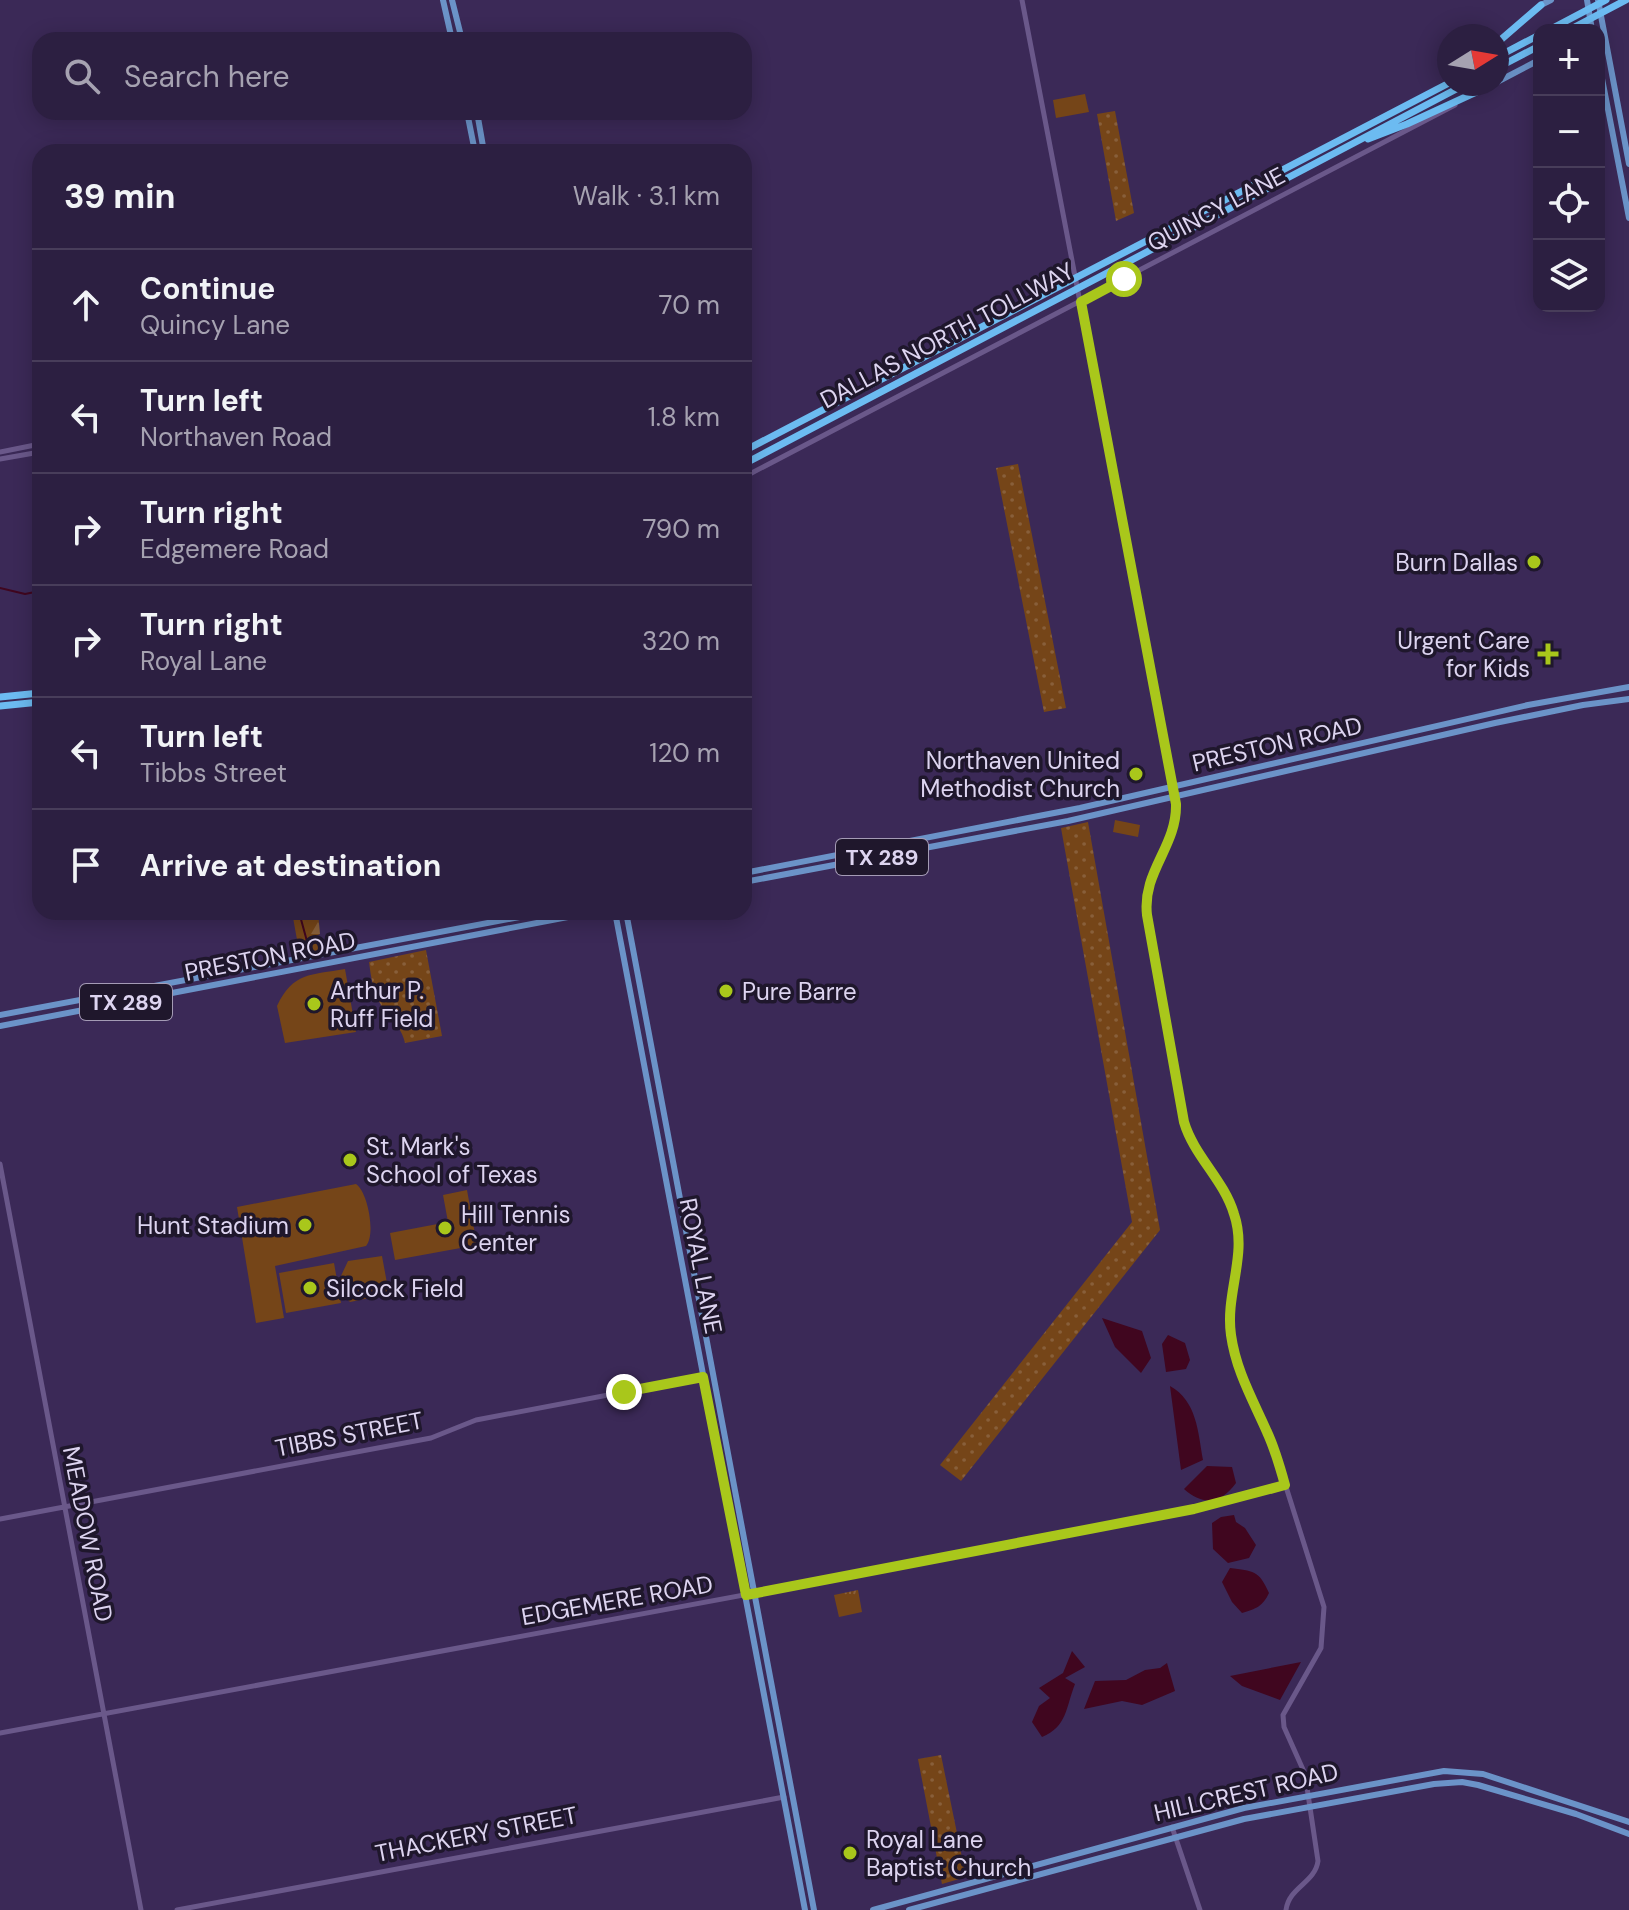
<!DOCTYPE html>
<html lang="en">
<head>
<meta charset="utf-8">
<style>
  :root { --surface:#2c1f41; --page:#342748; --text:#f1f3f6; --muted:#a6a2b1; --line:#483d5a }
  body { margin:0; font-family:"DM Sans",sans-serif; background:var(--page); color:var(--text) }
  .controls { position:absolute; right:24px; top:24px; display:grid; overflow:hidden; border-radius:16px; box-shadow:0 4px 20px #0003 }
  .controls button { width:72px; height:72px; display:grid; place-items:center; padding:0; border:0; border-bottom:2px solid var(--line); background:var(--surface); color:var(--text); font:40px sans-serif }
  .compass { position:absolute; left:1437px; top:24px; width:72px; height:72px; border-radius:50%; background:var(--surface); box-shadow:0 4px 20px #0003; rotate:79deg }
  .stop { position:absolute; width:24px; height:24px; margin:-18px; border:6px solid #a9c71b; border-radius:50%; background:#fff }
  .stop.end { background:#a9c71b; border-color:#fff; box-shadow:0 2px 8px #0008 }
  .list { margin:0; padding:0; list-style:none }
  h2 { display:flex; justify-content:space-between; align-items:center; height:104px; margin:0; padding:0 32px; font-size:34px }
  h2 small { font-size:26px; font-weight:400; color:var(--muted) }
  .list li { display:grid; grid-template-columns:52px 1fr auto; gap:24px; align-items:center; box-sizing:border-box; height:112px; padding:0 32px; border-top:2px solid var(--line) }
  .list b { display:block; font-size:30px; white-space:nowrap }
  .list p { margin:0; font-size:26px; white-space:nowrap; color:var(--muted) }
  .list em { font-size:26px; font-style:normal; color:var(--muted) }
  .icon { flex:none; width:44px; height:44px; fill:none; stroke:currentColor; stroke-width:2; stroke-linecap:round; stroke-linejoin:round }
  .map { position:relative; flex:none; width:1629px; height:1910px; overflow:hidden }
  .search { position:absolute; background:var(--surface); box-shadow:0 4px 20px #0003; left:32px; top:32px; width:720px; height:88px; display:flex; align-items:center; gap:20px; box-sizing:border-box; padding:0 28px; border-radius:24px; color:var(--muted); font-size:30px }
  .panel { position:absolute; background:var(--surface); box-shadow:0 4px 20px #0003; left:32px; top:144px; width:720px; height:776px; border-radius:24px }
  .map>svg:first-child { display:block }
  .grass { fill:url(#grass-dots) }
  .forest { fill:url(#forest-firs) }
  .park { fill:url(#park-tufts) }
  .pitch { fill:#754518 }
  .water { fill:#40061f }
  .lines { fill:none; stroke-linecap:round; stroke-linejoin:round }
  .stream { stroke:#40061f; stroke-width:2 }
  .minor { stroke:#6a588a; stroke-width:5 }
  .major { stroke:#6b93c8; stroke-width:6 }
  .highway { stroke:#6cbbf1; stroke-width:7 }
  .route { stroke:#a9c71b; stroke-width:10 }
  .poi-dot { fill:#a9c71b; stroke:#1f172c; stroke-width:3 }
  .labels { text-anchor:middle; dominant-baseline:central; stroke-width:7; stroke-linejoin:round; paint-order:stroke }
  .shield { fill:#1f172c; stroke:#a49bb5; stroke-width:2 }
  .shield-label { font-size:22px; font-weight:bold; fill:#ddd4f0 }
  .street-label { font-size:24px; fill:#ddd4f0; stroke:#1f172c }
  .poi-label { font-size:24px; fill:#ddd4f0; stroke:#1f172c; text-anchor:start }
</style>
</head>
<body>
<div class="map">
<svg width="1629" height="1910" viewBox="0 0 1629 1910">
  <defs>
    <pattern id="grass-dots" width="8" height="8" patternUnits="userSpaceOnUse" patternTransform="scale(2)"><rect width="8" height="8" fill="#754518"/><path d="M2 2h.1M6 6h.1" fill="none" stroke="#885f3a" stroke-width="1.8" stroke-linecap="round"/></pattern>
    <pattern id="forest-firs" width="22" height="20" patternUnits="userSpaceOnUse" patternTransform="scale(2)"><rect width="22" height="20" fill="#754518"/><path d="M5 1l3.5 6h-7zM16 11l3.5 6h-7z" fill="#885f3a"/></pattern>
    <pattern id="park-tufts" width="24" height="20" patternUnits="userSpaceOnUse" patternTransform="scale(2)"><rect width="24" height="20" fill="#754518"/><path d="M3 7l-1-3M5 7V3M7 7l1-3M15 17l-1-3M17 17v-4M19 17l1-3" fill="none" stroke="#885f3a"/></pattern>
  </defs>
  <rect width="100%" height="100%" fill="#3b2957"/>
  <path class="grass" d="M1115,111l19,102 -18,8 -19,-107z
    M1018,464l48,244 -22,4 -48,-244z
    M1088,822l72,408 -199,251 -21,-16 192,-243 -71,-394z
    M426,950l16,86 -37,7c-4,-18 -15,-23 -24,-38 -8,-13 -10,-28 -12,-43z
    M941,1755l25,122 -24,7 -24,-125z"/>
  <path class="forest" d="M292,912h26l2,22 -4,2 3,15 -19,5z"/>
  <path class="park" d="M858,1590l4,22 -23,5 -5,-22z"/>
  <path class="pitch" d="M1085,94l4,18 -33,6 -3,-18z
    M1115,820l25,5 -2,12 -25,-5z
    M345,969l11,63 -71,11 -8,-37c16,-34 34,-31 68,-37z
    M356,1184c12,8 20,51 10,62l-91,20 9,52 -28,5 -19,-116z
    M467,1190l10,55 -82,15 -5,-27 58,-11 -5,-27z
    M382,1256l7,38 -39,8 -8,-8 -2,-16 8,-17z
    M334,1263l7,40 -55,10 -7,-40z"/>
  <path class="water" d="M1102,1318l40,13 9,27 -10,15 -26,-26z
    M1168,1335l17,8 5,17 -4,9 -20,3 -4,-28z
    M1170,1386c27,15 28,46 33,74l-22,10z
    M1207,1466l25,1 4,16c-15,21 -33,23 -52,6z
    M1234,1515l2,7 9,6 11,17 -7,13 -21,5 -15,-14 -1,-26 9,-6z
    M1230,1568c23,3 29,2 39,25 -6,13 -13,16 -27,20l-10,-11 -10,-20z
    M1072,1651l13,16 -20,11 10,6c-9,23 -8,43 -33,53l-10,-15 7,-16 11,-8 -11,-10 24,-15z
    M1301,1662l-21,38 -38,-14 -12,-10z
    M1167,1663l8,28 -33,14 -20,-4 -38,8 11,-28 31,-1 19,-10 15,-2z"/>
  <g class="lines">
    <path class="stream" d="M0,588l25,6 15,-3
      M299,912l9,33"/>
    <path class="minor" d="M1022,0l153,797c6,41 -25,62 -29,101l38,224 8,20 35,54 8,19 5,31 -11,62 4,39 12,40 30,65 49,155 -3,41 -38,67 1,12 21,47 13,87c-3,22 -29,26 -32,49
      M0,452l40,-8
      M0,459l40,-7
      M744,477l711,-372
      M0,1164l141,746
      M0,1519l431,-81 45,-18 227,-43
      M0,1733l949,-176 245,-48 91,-24
      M1172,1827l28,83
      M177,1910l607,-113"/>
    <path class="major" d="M443,0l9,40
      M452,0l10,40
      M1587,0l5,30
      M1598,0l31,164
      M1541,5l10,-5
      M1599,63l30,155
      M1497,82l42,-22
      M1485,88l8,-4
      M467,112l8,40
      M477,112l7,40
      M744,873l336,-65 448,-103 101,-18
      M744,882l324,-61 427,-98 88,-18 46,-6
      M615,912l190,998
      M626,912l188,998
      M0,1015l546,-103
      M0,1026l594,-114
      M873,1910l371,-102 200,-37 39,3 146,48
      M909,1910l335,-91 190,-35 28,-2 16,3 98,29 53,20"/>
    <path class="highway" d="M1549,30l57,-30
      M1569,30l57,-30
      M1497,43l44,-38
      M1497,57l42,-22
      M1497,68l42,-22
      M1368,139l39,-15 78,-36
      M744,451l705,-368
      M744,464l722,-380
      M0,697l40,-4
      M0,706l40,-4"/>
  </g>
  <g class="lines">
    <path class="route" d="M624,1392l79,-15 43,218 448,-86 91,-24c-5,-18 -10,-36 -18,-53 -14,-32 -31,-61 -36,-97 -6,-42 17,-80 3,-121 -10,-34 -40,-58 -50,-92l-37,-207c-5,-44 30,-68 29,-111l-95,-502 43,-23"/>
  </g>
  <g class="poi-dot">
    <circle cx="1534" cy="562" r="8"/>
    <path d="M1544 642h8v8h8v8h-8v8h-8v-8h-8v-8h8z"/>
    <circle cx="1136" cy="774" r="8"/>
    <circle cx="726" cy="991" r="8"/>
    <circle cx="314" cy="1004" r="8"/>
    <circle cx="350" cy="1160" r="8"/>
    <circle cx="305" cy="1225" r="8"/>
    <circle cx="445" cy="1228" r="8"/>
    <circle cx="310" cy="1288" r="8"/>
    <circle cx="850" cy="1853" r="8"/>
  </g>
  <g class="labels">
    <g class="shield">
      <rect x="836" y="839" width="92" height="36" rx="6"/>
      <rect x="80" y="984" width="92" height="36" rx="6"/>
    </g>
    <g class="shield-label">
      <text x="882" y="857">TX 289</text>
      <text x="126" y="1002">TX 289</text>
    </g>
    <g class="street-label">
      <text transform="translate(1216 209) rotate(-28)">QUINCY LANE</text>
      <text transform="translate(947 335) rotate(-28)">DALLAS NORTH TOLLWAY</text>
      <text transform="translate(1277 744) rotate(-13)">PRESTON ROAD</text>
      <text transform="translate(270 956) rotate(-11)">PRESTON ROAD</text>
      <text transform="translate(701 1266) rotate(79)">ROYAL LANE</text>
      <text transform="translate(349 1434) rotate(-11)">TIBBS STREET</text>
      <text transform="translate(88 1534) rotate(79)">MEADOW ROAD</text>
      <text transform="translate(617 1600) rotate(-10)">EDGEMERE ROAD</text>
      <text transform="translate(1246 1792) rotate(-13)">HILLCREST ROAD</text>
      <text transform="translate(476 1834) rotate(-11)">THACKERY STREET</text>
    </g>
    <g class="poi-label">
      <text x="1518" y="562" text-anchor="end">Burn Dallas</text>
      <text x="1530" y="640" text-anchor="end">Urgent Care<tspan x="1530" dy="28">for Kids</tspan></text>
      <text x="1120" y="760" text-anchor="end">Northaven United<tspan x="1120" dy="28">Methodist Church</tspan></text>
      <text x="330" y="990">Arthur P.<tspan x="330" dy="28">Ruff Field</tspan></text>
      <text x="742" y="991">Pure Barre</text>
      <text x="366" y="1146">St. Mark's<tspan x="366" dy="28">School of Texas</tspan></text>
      <text x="461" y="1214">Hill Tennis<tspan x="461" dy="28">Center</tspan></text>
      <text x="289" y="1225" text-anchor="end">Hunt Stadium</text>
      <text x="326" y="1288">Silcock Field</text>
      <text x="866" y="1839">Royal Lane<tspan x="866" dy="28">Baptist Church</tspan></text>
    </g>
  </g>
</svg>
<div class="controls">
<button>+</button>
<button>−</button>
<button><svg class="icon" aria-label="locate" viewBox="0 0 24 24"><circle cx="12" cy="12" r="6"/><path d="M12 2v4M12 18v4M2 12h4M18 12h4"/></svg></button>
<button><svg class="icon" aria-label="layers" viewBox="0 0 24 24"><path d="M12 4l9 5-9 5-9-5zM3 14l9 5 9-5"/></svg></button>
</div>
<svg class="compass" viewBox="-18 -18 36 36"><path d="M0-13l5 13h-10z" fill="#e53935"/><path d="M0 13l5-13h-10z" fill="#a6a2b1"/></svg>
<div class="stop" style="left:1124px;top:279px"></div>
<div class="stop end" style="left:624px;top:1392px"></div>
<div class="search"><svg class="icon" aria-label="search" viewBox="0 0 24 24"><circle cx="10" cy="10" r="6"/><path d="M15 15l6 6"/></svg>Search here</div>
<section class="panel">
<h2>39 min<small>Walk · 3.1 km</small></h2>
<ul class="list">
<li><svg class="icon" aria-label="ahead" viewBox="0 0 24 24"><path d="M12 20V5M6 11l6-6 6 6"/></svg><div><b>Continue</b><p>Quincy Lane</p></div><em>70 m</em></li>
<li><svg class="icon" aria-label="left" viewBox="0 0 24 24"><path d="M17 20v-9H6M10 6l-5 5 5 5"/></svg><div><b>Turn left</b><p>Northaven Road</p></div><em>1.8 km</em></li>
<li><svg class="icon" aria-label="right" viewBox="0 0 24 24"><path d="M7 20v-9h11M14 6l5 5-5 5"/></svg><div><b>Turn right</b><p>Edgemere Road</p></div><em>790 m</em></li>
<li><svg class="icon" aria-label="right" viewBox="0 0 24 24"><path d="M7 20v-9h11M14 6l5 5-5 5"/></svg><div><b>Turn right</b><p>Royal Lane</p></div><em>320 m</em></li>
<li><svg class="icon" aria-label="left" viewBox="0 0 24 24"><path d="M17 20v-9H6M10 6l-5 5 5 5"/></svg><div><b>Turn left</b><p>Tibbs Street</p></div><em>120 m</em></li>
<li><svg class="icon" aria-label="arrive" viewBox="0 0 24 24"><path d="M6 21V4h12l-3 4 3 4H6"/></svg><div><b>Arrive at destination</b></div></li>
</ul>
</section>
</div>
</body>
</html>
